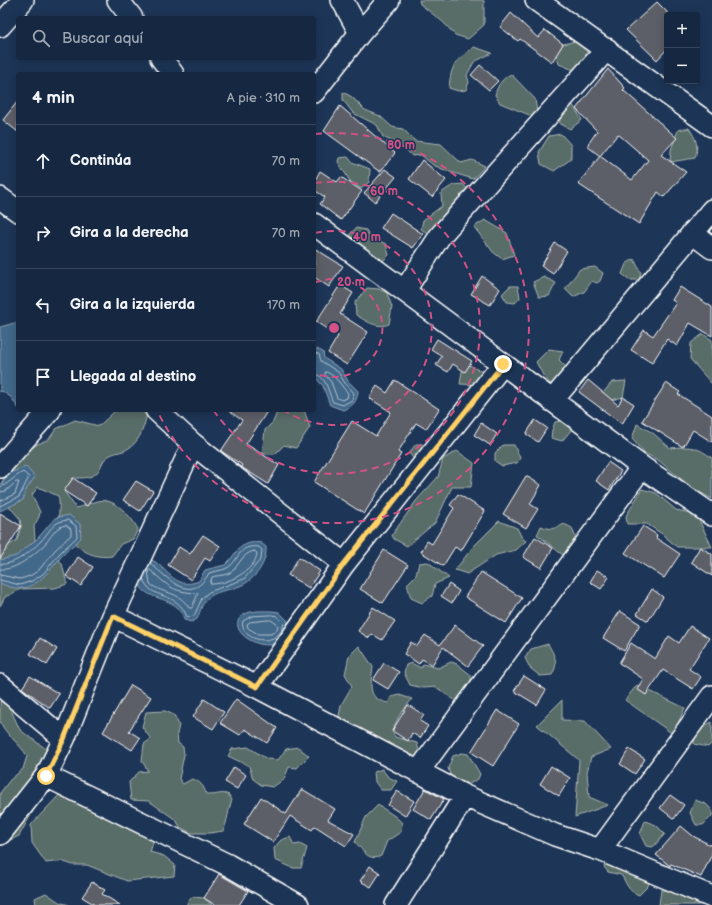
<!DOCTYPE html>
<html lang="es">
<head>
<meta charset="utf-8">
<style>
  :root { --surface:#162841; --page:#23344c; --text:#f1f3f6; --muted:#9ea6b1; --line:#35445a }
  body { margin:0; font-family:"Balsamiq Sans",sans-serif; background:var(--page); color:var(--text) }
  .controls { position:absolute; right:12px; top:12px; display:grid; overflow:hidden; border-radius:4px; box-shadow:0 2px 10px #0003 }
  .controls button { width:36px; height:36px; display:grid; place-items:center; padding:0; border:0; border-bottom:1px solid var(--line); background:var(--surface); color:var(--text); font:20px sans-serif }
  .stop { position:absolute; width:12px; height:12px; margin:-9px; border:3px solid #ffd166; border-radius:50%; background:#fff }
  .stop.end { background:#ffd166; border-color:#fff; box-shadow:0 1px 4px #0008 }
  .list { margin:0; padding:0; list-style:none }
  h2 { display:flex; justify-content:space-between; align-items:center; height:52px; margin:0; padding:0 16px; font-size:17px }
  h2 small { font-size:13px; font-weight:400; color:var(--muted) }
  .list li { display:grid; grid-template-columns:26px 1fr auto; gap:12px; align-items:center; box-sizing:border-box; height:72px; padding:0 16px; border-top:1px solid var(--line) }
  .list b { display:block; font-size:15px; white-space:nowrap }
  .list em { font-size:13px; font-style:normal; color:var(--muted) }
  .icon { flex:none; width:22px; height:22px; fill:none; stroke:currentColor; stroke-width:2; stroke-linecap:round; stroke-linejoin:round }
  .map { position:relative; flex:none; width:712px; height:905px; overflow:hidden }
  .search { position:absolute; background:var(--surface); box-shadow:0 2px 10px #0003; left:16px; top:16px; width:300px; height:44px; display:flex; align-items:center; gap:10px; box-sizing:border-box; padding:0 14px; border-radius:4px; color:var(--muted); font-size:15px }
  .panel { position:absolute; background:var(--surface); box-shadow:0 2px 10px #0003; left:16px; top:72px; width:300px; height:340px; border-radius:4px }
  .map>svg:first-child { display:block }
  .green { fill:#586c67; stroke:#acb6b3 }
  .water { fill:#43688a; stroke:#8ea4b9 }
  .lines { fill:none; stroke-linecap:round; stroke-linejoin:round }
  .shore { stroke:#b4c3d0; stroke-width:1 }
  .building { fill:#5d5e67; stroke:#fff; fill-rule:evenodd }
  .minor-casing { stroke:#fff; stroke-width:24 }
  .minor { stroke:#1d3557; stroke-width:21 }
  .route { stroke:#ffd166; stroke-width:5 }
  .ring { fill:none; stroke:#d15284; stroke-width:2; stroke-dasharray:7 5 }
  .centre { fill:#d15284; stroke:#1d3557; stroke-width:2 }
  .ring-label { font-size:12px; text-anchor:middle; font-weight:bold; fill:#d15284; stroke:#1d3557; stroke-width:3; stroke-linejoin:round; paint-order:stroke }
</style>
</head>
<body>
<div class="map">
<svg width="712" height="905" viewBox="0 0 712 905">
  <rect width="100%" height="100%" fill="#1d3557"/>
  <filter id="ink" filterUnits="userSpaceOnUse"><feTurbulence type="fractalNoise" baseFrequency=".025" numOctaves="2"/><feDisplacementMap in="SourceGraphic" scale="8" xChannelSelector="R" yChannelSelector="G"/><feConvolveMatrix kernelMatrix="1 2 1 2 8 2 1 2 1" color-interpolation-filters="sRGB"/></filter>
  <g filter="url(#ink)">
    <path class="green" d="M419,0h63l2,1v24l-16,14 -13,-4 -12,-13 -23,-18z
      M576,41l11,10 -4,19 -12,-1 -12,-5 -3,-10 7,-10z
      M474,47l18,6 -18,9 -7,13 2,7 -3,8 -8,1 -9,-3c2,-24 7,-27 25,-41z
      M511,74l24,25 2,13 -5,4 -32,-13 -5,-8c3,-11 7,-16 16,-21z
      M343,92l9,5 13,13 15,6 12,11 11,2 12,12 26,3 20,19 11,-3 13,6 -12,13 -26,-8 -14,-6 -12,-10 -9,1 -8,-9 -21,-10 -6,-12 -24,-12 -10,-13z
      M571,102l11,18 -12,9 -11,-6 3,-9z
      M689,128c7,11 10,17 6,30l-25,4 1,-12 7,-20z
      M561,134l10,11v14l-17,12 -13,-7 -2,-12 10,-16z
      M348,157l4,5 18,7 -1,13 -8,7 -11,-8 -12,-19 1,-4z
      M463,184l7,8 -40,43 -9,-6 2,-9 19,-14 -1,-13 12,-8z
      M485,220l22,13 7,22 -12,4 -9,-7 -19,-25z
      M356,228l10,2 4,7 16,7 3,11 -9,9 -29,-18 -1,-12z
      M634,259l7,14 -2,7h-9l-8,-6 4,-10z
      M595,267l8,6 -3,8 -3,2 -5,-2 -8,11 -11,5 -8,-8 15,-20z
      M544,277l12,6 -7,13 -10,1 -6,-15z
      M510,286h8l2,12 -5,5 -8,-1 -5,-8z
      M367,288l12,1 8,4 5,14 -3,17c-12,5 -23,-3 -33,-9l-1,-13z
      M703,334l9,6v44l-22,-25 1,-16z
      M549,349l14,2 -4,9 8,8 -13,20 -10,-11 -8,-15z
      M469,365l17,9 -6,11 -20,-1 2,-13z
      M626,381l-3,16 -15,4 -5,-8 9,-11z
      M116,410h32c-4,16 -7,34 -25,41 -6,2 -11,2 -17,7 -3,2 -4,7 -6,10 -5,11 -17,10 -27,10l-9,13 12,17c8,-2 14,-5 22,-7 16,-4 33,15 40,28l-5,10 -12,5 -9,12c-19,3 -34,-6 -45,-22 -2,-2 -6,-6 -7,-10 -3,-8 1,-19 -2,-28l-20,-9 -6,8 8,17 -1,5 -5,9 1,15 22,16 5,7 5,20 -12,4 -34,1 -16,8 -5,9v-55l17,-11 4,-14 -1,-7 -16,-19 -4,-15 9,-14 16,-18 11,-8 13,-6 7,-10 19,-9 24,6z
      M278,410h26l6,17 -14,21 -12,-3 -9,9h-13l3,-24 8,-8z
      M566,420l6,9 -10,12 -11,-3 1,-8 3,-8z
      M637,424l16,9 17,15c20,-2 26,-2 42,10v41l-21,-12 -33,-27 -14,-7 -12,-14z
      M416,444h6l5,3 -10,16 -8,-10z
      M503,445h11l6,13 -3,5 -15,3 -7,-5v-8z
      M457,451l17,12 -3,24h-19l-17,36 -28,23 -13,-7 -2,-4 24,-34 22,-24 5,-18z
      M642,489l14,4 20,17 20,4 16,33h-35l-15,-13 -15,-10h-20l-1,-8z
      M499,521l18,7 5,10 4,3 -10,9 -20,5 -29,19 -12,-4 18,-23z
      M564,524l8,4 6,16 -6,7 -9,4c-9,-6 -16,-14 -26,-20l4,-9c10,4 14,3 23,-2z
      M428,562l21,16 -14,6 -3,12 -10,7 -11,-5 -4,-14 9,-9 3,-12z
      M548,644c7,12 11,19 4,31l-12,1 -10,-8 -5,-10 6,-9z
      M359,646l14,21c-2,17 -7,32 15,36l3,-6 8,-2 13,4 -13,17 -7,15 3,6 22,6 2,8 -6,10 -75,-40 3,-16 11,-19 -7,-12 4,-18z
      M451,662l6,2 14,11v5l-14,22 -21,-15 -13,1 -13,-3 -6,-12 2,-8 5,-2 10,5 2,-4 15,4z
      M637,685l48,23 -12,26 -48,-34z
      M562,700v20l23,1 26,28 -20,8 -4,15 2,25 19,8 -33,12 4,-57 -42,-35z
      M0,701l9,5 11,24 44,32 -9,21 -18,21 -18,32 -17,8 -2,-1v-50l10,-13 13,-11 4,-13c-7,-13 -22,-21 -27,-35 0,-5 0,-15 0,-20z
      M165,711l9,4 5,10 -2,9 1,9 5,4 1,8 -5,24 4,5 9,-5c8,2 12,7 14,15 8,3 15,-3 23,1l3,5c-4,10 -4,21 -9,31l-13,2h-19l-11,-6 -4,-7 -27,-19 -18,-1 -2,-18 10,-10 9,-1 -6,-10 2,-17 7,-5 -9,-12 4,-15z
      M712,722v21l-4,4 -14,-3 1,-13z
      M248,747l19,12 11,1 8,-11 12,-2 11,9 -12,12 -8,-1 -5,12 -11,8 -12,-2 -8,-6 -4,-13 -21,-10 4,-7z
      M462,753l6,1 12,20 -2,5 -14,8 -12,-7 -4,-12 5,-12z
      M382,769l6,8 9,4 -6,9h-10l-6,-8 -1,-10z
      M61,793l93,47 -4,12 14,4 11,9 -1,11 -47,5 -40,-16h-14l-12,-4 -15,2 -14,-20 -1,-18z
      M695,800l11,4 6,6v6l-9,9h-7l-6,-12z
      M378,805l18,12 6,6 -1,9 -14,9 -6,15c-13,6 -18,-6 -26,-14l11,-25z
      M645,821l11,4 9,9 -12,13 -7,-1 -6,-12z
      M290,837l4,8 6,-1 7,4 -6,20h-8l-18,-8 -1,-12 7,-8z
      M606,860l44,19 -2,7 -9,9c-12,-4 -12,-12 -18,-20l-13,-3 -4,-5z
      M661,890l26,1 17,14h-45z
      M46,893l13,9 10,3h-33l-1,-7z
      M192,897l12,1 8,7h-25v-2z"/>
    <path class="water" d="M18,322v86l-6,-10 -10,-7 -2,1v-65z
      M317,349l6,3 1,6 17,11 7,12 10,10c-1,11 -5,15 -15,19l-13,-5 -7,-19 -9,-10v-26z
      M26,467l9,10 -8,11 -4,12 -23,11v-26l12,-13z
      M69,515l11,9 1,14c-6,6 -14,12 -20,19 -18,21 -31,41 -61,26v-23l16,-4 22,-18 17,-20z
      M254,542l7,1 5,4c1,16 -11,33 -26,39 -12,5 -25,4 -34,14 -5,5 -6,13 -9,19l-6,3 -7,-2c-1,-5 -3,-10 -7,-13 -12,-11 -41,-9 -38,-31 0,-6 5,-13 7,-18 20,4 26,34 53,23l6,-11 20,-5c12,-11 10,-19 29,-23z
      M272,611l7,1 9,9c-1,4 -1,9 -2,13 -14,28 -68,-5 -41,-20 7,-4 19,-3 27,-3z"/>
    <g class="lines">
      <path class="shore" d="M314,353l5,1 2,7 17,11 7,11 9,10 -2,7 -9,5 -10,-3c-5,-9 -6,-27 -19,-28
        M326,372c10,3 15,14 22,21l-1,5 -5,2 -5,-2 -6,-16 -6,-7z
        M0,487c6,-1 15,-11 23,-15l6,5 -10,20 -19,9
        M0,492l6,-1 10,-9h3l-4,12 -15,7
        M254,551l3,2c-1,18 -31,32 -47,31l2,-7c6,-2 14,-1 19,-5 9,-7 10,-18 23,-21z
        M0,564c14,2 31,-13 40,-22 10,-10 12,-21 28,-22l8,6 1,11 -18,17 -16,20 -11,7 -12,4 -20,-5
        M0,569c16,2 33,-14 44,-24 8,-8 10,-18 22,-20l5,4v6l-16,15 -16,20 -9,6 -10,3 -20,-4
        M150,570c19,16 21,22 48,23l-6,15h-3c-11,-18 -25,-13 -39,-24l-2,-13z
        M143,578c7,24 34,11 44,39l7,-1 8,-18 7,-6 35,-13 17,-20 1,-9 -3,-3c-22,-3 -19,14 -32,21 -5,3 -13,3 -18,5 -18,33 -41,5 -59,-10
        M272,615l5,1 7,7c-5,28 -46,17 -41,-2l9,-5z
        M271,620l7,5 -1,5 -6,4h-13l-10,-6 -1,-4 3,-2z"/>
    </g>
    <path class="building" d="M657,2l10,10v37l-10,11 -31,-30z
      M511,13l27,25 7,-8 18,14 -11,18 -32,-23 -2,2 -18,-14z
      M480,65l18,16 -9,9 -18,-15z
      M608,69l17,19 -2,2 54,48 -16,17 25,17 -22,25 -6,-5 -19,32 -61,-40 22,-28 -13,-10 10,-15 -21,-22zM618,134l30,26 -16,20 -32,-24z
      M18,101v31l-15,-12z
      M340,106l55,47 -15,19 -56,-41z
      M422,160l24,20 -14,17 -23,-18z
      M385,169l11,8 -21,25 -11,-9z
      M320,171l17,11 4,-5 21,14 -21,29 -21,-16 5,-7 -11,-7v-8z
      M391,213l32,21 -10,14 -32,-20z
      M555,243l12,8 -14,23 -12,-8z
      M314,248l29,18 -14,21 -15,-10z
      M482,276l18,13 -10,16 -19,-11z
      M340,285l13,8 -13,21 28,18 -21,33 -19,-12 10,-17 -22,-14z
      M680,287l32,20v29l-22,-13 -13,23 -10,-7 -15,24 -21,-13 13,-20 9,6 23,-33 -4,-3z
      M437,339l35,22 -7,11 -12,-8 -5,8 -12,-7 6,-9 -11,-7z
      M395,380l44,29 -13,20 -10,-6 -18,29 3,2 -37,60 -50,-32 38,-61 24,15 15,-24 -22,-14 8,-12 10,7z
      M588,380l30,25 5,-8 11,7 -12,20 -43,-32z
      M666,383l14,9 -2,2 34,22v26l-19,-12 -10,17 -41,-26z
      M227,410h41l-22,34 33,21 -11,19 -27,-17 1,-2 -21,-14 21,-31z
      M535,420l12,8 -9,14 -12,-8z
      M481,423l16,11 -7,11 -16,-10z
      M608,462l13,9 -12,19 -13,-9z
      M526,476l15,9 -11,19 8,5 -12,19 -23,-14z
      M73,478l23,15 -9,13 -23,-15z
      M136,481l17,10 -13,20 -17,-11z
      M458,494l27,17 -24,40 -6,-4 -12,19 -22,-14 6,-11 5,3 22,-36 -4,-3z
      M0,513l21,13 -21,33z
      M643,526l14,9 -1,3 24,16 -16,24 -39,-25z
      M203,535l17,11 -10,15 -5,-3 -14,22 -23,-15 11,-18 11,7z
      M535,537l18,11 -12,20 -18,-11z
      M700,547l12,7v22l-21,-14z
      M384,550l24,15 -25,38 -23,-14z
      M78,557l15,10 -12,19 -15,-10z
      M299,557l21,14 -11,17 -21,-13z
      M597,570l12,7 -8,12 -11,-7z
      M481,572l41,26 -16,25 -41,-26z
      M449,584l10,7 -7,12 -11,-7z
      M652,589l11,8 -15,24 -11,-7z
      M373,607l22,14 -13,19 -10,-6 -3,4 -11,-7z
      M620,611l20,13 -16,27 -21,-13z
      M455,625l28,21 -15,20 -25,-19 -11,18 -10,-6 -3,5 -15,-10 7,-12 6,4 8,-11 15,10z
      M690,626l19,12 -20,31 12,8 -8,12 -30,-19 -17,25 -9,-6 6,-10 -24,-16 12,-20 24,16 14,-23 10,7z
      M40,638l17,11 -10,16 -17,-11z
      M384,663l15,9 -11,17 -15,-9z
      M30,676l29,18 -9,14 -28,-20z
      M524,676l22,14 -9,15 -23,-14z
      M131,685l20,12 -22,34 11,7 -8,12 -29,-18z
      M204,699l20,13 -11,17 -20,-12z
      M236,699l41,29 -10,15 -22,-14 -5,6 -20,-12z
      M408,705l16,10 -4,6 8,5 -8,12 -8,-5 -4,8 -16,-10z
      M497,710l22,14 -26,42 -22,-14z
      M629,749l16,10 -10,15 -15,-10z
      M551,766l19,12 -11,18 -19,-12z
      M234,767l12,8 -9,14 -12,-7z
      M302,789l33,20 -7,11 26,14 -8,12 -31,-20 -3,4 -22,-14 -17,26 -29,-18 17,-27 25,17z
      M425,789l19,10 -13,21 -18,-11z
      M397,791l17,10 -9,15 -17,-11z
      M670,795l14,10 -10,14 -14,-11z
      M681,826l12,10 19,10v8l-11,23 -30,-13 -1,2 -14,-11z
      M370,866l10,7 -9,14 -11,-6z
      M219,874l29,17 -9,14h-24l-11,-7z
      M92,882l13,8 -3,4 18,11h-25l-13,-8z"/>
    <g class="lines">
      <g class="minor-casing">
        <path id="minor" d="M118,0l14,18
          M342,0l18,33
          M536,0l176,126
          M0,26l23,-26
          M161,58l12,16
          M314,92l46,-59 29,-33
          M0,198l18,13
          M314,224l328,243 70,48
          M692,233l20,15
          M405,290l35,-54 167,-187
          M552,401l160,-191
          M156,410l37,34 151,120
          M0,467l50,-57
          M113,616l144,71 208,109 90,39 45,15 112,47
          M0,685l64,54
          M257,687l87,-123 159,-200
          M418,772l224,-305
          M46,776l182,89 70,40
          M0,834l46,-58 18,-37 49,-123 80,-172
          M600,850l112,-154
          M396,905l69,-109"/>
      </g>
      <use href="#minor" class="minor"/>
    </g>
  </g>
  <g class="lines" filter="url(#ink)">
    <path class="route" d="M46,776l18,-37 49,-123 144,71 87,-123 159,-200"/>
  </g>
  <g class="ring">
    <path d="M314 283A49 49 0 1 1 314 373"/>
    <path d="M315 233A97 97 0 1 1 283 410"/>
    <path d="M315 183A146 146 0 1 1 214 411"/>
    <path d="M315 134A195 195 0 1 1 157 410"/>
  </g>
  <circle cx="334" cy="328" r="6" class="centre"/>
  <g class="ring-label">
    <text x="401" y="149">80 m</text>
    <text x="384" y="195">60 m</text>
    <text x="367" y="241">40 m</text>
    <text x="351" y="286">20 m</text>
  </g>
</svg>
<div class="controls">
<button>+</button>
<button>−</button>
</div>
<div class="stop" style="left:46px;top:776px"></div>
<div class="stop end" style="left:503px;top:364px"></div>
<div class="search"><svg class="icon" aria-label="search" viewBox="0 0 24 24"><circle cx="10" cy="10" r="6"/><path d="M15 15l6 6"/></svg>Buscar aquí</div>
<section class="panel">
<h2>4 min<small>A pie · 310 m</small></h2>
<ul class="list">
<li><svg class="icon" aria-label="ahead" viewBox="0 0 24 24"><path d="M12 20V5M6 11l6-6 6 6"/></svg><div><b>Continúa</b></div><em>70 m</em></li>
<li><svg class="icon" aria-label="right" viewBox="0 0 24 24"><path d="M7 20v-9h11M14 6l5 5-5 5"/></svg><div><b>Gira a la derecha</b></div><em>70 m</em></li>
<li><svg class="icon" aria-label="left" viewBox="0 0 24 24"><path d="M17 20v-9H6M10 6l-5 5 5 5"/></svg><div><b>Gira a la izquierda</b></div><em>170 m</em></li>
<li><svg class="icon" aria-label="arrive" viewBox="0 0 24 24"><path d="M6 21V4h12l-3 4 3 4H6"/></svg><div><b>Llegada al destino</b></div></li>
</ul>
</section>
</div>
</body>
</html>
